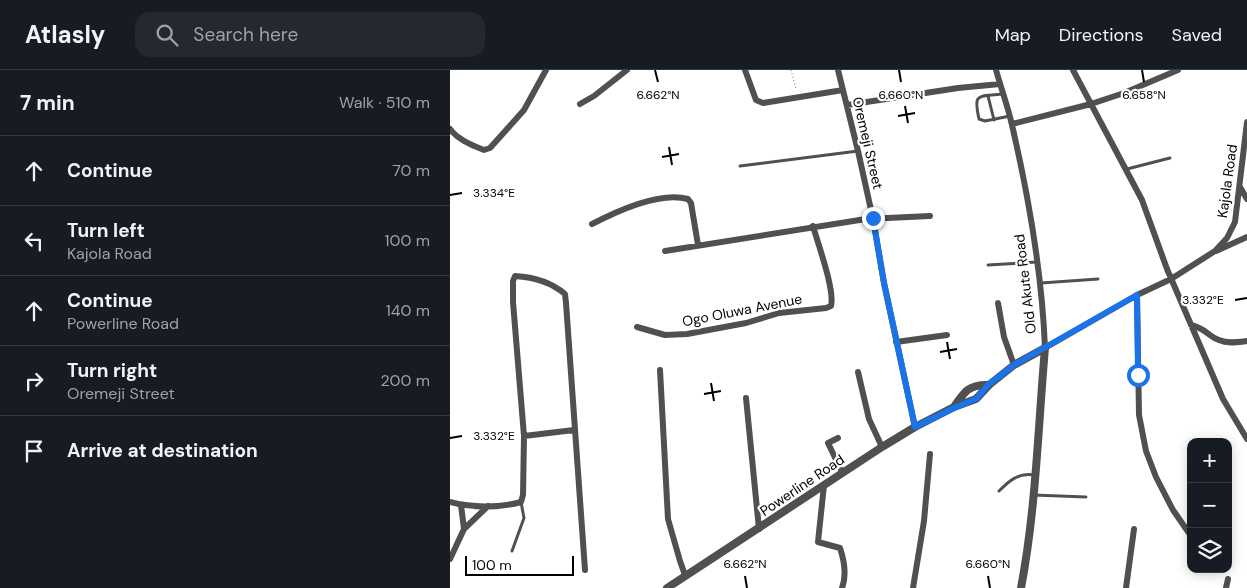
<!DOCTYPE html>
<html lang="en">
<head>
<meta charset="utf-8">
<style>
  :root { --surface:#171b24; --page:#242831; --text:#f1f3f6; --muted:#9ea1a6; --line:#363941 }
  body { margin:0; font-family:"DM Sans",sans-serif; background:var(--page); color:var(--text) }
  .controls { position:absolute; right:15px; bottom:15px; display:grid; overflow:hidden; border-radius:10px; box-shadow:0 2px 12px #0003 }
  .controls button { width:45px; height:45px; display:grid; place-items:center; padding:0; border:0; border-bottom:1px solid var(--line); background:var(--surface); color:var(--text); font:25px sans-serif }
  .scale { position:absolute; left:15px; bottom:12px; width:109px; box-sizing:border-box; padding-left:5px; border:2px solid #000; border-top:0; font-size:14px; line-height:18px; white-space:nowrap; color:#000; -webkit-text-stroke:4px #fff; paint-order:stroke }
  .stop { position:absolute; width:15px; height:15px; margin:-11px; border:4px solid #1a73e8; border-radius:50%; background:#fff }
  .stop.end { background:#1a73e8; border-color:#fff; box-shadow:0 1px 5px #0008 }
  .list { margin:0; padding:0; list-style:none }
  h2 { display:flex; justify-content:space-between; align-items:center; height:65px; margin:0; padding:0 20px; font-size:21px }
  h2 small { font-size:16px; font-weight:400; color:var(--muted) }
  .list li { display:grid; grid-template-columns:32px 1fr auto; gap:15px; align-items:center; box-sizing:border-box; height:70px; padding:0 20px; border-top:1px solid var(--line) }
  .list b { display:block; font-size:19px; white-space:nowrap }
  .list p { margin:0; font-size:16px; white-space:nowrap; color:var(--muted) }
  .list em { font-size:16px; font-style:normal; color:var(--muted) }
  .icon { flex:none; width:28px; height:28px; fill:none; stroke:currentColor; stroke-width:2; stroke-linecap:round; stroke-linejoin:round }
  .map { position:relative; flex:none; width:797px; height:518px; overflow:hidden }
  header { display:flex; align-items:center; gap:30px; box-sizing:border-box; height:70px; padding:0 25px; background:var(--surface); border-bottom:1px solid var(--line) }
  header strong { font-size:24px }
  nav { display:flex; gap:28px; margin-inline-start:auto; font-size:18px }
  .search { width:350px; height:45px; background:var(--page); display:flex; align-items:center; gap:12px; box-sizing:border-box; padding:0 18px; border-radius:15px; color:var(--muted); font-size:19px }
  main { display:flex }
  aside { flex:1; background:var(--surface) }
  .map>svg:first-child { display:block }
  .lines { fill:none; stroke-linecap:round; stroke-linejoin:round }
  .path { stroke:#727272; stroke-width:1; stroke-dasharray:1 2.5; stroke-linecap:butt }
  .service { stroke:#505050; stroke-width:3 }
  .minor { stroke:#505050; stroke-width:6 }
  .tertiary { stroke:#505050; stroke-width:8 }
  .route { stroke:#1a73e8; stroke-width:6 }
  .ticks { fill:none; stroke:#000; stroke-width:2 }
  .labels { text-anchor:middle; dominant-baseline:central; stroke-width:4.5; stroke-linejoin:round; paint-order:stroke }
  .street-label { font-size:14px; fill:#000; stroke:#fff }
  .ticks-label { font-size:12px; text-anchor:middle; fill:#000; stroke:#fff; stroke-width:4.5; stroke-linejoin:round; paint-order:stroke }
</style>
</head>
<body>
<header>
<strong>Atlasly</strong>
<div class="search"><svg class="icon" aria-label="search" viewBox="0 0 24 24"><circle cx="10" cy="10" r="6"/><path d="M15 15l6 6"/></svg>Search here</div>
<nav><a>Map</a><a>Directions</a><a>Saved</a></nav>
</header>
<main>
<aside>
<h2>7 min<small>Walk · 510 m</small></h2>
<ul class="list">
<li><svg class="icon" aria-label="ahead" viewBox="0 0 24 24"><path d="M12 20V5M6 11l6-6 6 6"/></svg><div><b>Continue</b></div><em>70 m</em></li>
<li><svg class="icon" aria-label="left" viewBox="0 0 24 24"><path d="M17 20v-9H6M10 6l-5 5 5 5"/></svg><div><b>Turn left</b><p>Kajola Road</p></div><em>100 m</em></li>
<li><svg class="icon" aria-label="ahead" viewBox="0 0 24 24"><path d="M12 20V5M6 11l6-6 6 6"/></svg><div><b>Continue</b><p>Powerline Road</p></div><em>140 m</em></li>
<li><svg class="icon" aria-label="right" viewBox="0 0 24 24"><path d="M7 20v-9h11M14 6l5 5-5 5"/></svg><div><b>Turn right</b><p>Oremeji Street</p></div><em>200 m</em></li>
<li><svg class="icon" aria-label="arrive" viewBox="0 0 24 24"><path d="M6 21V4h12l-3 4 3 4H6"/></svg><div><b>Arrive at destination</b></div></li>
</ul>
</aside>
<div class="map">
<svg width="797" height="518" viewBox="0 0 797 518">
  <rect width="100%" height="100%" fill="#fff"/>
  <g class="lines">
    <path class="path" d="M341,0l5,19"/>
    <path class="service" d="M552,24c-24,3 -29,-2 -23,25l6,2 25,-5
      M538,26l6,24
      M290,96l118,-15
      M677,99l43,-11
      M538,195l49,-3
      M591,213l57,-4
      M549,421c10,-10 20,-19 35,-16
      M583,425l53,2
      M62,481l12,-33 -3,-16"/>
    <path class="minor" d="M295,0l11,30 7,3 80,-13
      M388,0l20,81 15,68 11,64 31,144
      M546,0c5,18 12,37 16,55 17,73 30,149 33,223l92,-53 34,-16 44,-28 12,-13 8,-16 12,-100
      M623,0l69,130 25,69 56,130 24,40
      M130,34l14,-8 33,-26
      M397,35l111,-17 42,-4
      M562,54l79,-20 33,-11 54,-23
      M0,59c7,10 23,17 34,21l6,-2 34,-38 22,-40
      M790,117l7,12
      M142,154c25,-13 68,-33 96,-25l3,4 7,42
      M215,181l201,-32 64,-3
      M766,181l31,-14
      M687,225l2,120 7,36 10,26 17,33 18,26
      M548,233l6,34 10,28
      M741,255c14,3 17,11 28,15 9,4 19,2 28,1
      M187,257l28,8 22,-1 59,-11 33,-10 47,-5 5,-2c4,-16 -13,-62 -18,-80
      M446,272l51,-7
      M210,300l8,149 12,42 5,14
      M408,302l11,47 13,28
      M296,328l13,131
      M74,366l50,-6
      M388,368l-10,5 14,29
      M374,415l-6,57 22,6c4,12 7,27 2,40
      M0,432c22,6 49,6 71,0l2,-7 1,-59 -11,-134v-21l2,-5c18,1 37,7 50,18l1,9 19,267
      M11,435l3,24
      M0,489l14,-30 24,-23
      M463,518l11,-67 6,-67
      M676,518l8,-59
      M776,518l2,-9"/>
    <path class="tertiary" d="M504,337c10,-15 15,-23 35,-22
      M217,518l215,-141 33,-20 39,-20 22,-8 13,-14 25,-20 31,-17
      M571,518c15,-79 17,-160 24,-240"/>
  </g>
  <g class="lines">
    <path class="route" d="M423,148l11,65 31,144 39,-19 22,-9 12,-14 26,-20 123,-70 1,80"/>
  </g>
  <path class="ticks" d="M205,0l3,12M449,0l2,12M692,0l2,12M455,36l3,17M448,46l17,-3M219,77l3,18M212,87l17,-3M0,125l12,-2M785,230l12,-2M497,272l3,17M490,282l17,-3M261,313l3,18M254,324l17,-3M0,368l12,-2M295,506l2,12M538,506l2,12"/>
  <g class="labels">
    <g class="street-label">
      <text transform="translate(418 73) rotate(77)">Oremeji Street</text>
      <text transform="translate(777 111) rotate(-82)">Kajola Road</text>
      <text transform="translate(575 214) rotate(-97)">Old Akute Road</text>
      <text transform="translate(292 240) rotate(-11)">Ogo Oluwa Avenue</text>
      <text transform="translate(352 415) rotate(-34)">Powerline Road</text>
    </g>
  </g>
  <g class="ticks-label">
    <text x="208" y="29">6.662°N</text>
    <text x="451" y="29">6.660°N</text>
    <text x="694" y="29">6.658°N</text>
    <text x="44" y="127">3.334°E</text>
    <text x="753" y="234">3.332°E</text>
    <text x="44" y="370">3.332°E</text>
    <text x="295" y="498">6.662°N</text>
    <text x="538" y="498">6.660°N</text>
  </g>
</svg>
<div class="controls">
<button>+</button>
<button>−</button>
<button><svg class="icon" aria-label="layers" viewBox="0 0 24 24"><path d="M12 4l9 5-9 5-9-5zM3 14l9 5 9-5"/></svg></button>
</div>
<div class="scale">100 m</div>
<div class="stop" style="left:688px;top:305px"></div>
<div class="stop end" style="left:423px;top:148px"></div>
</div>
</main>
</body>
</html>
